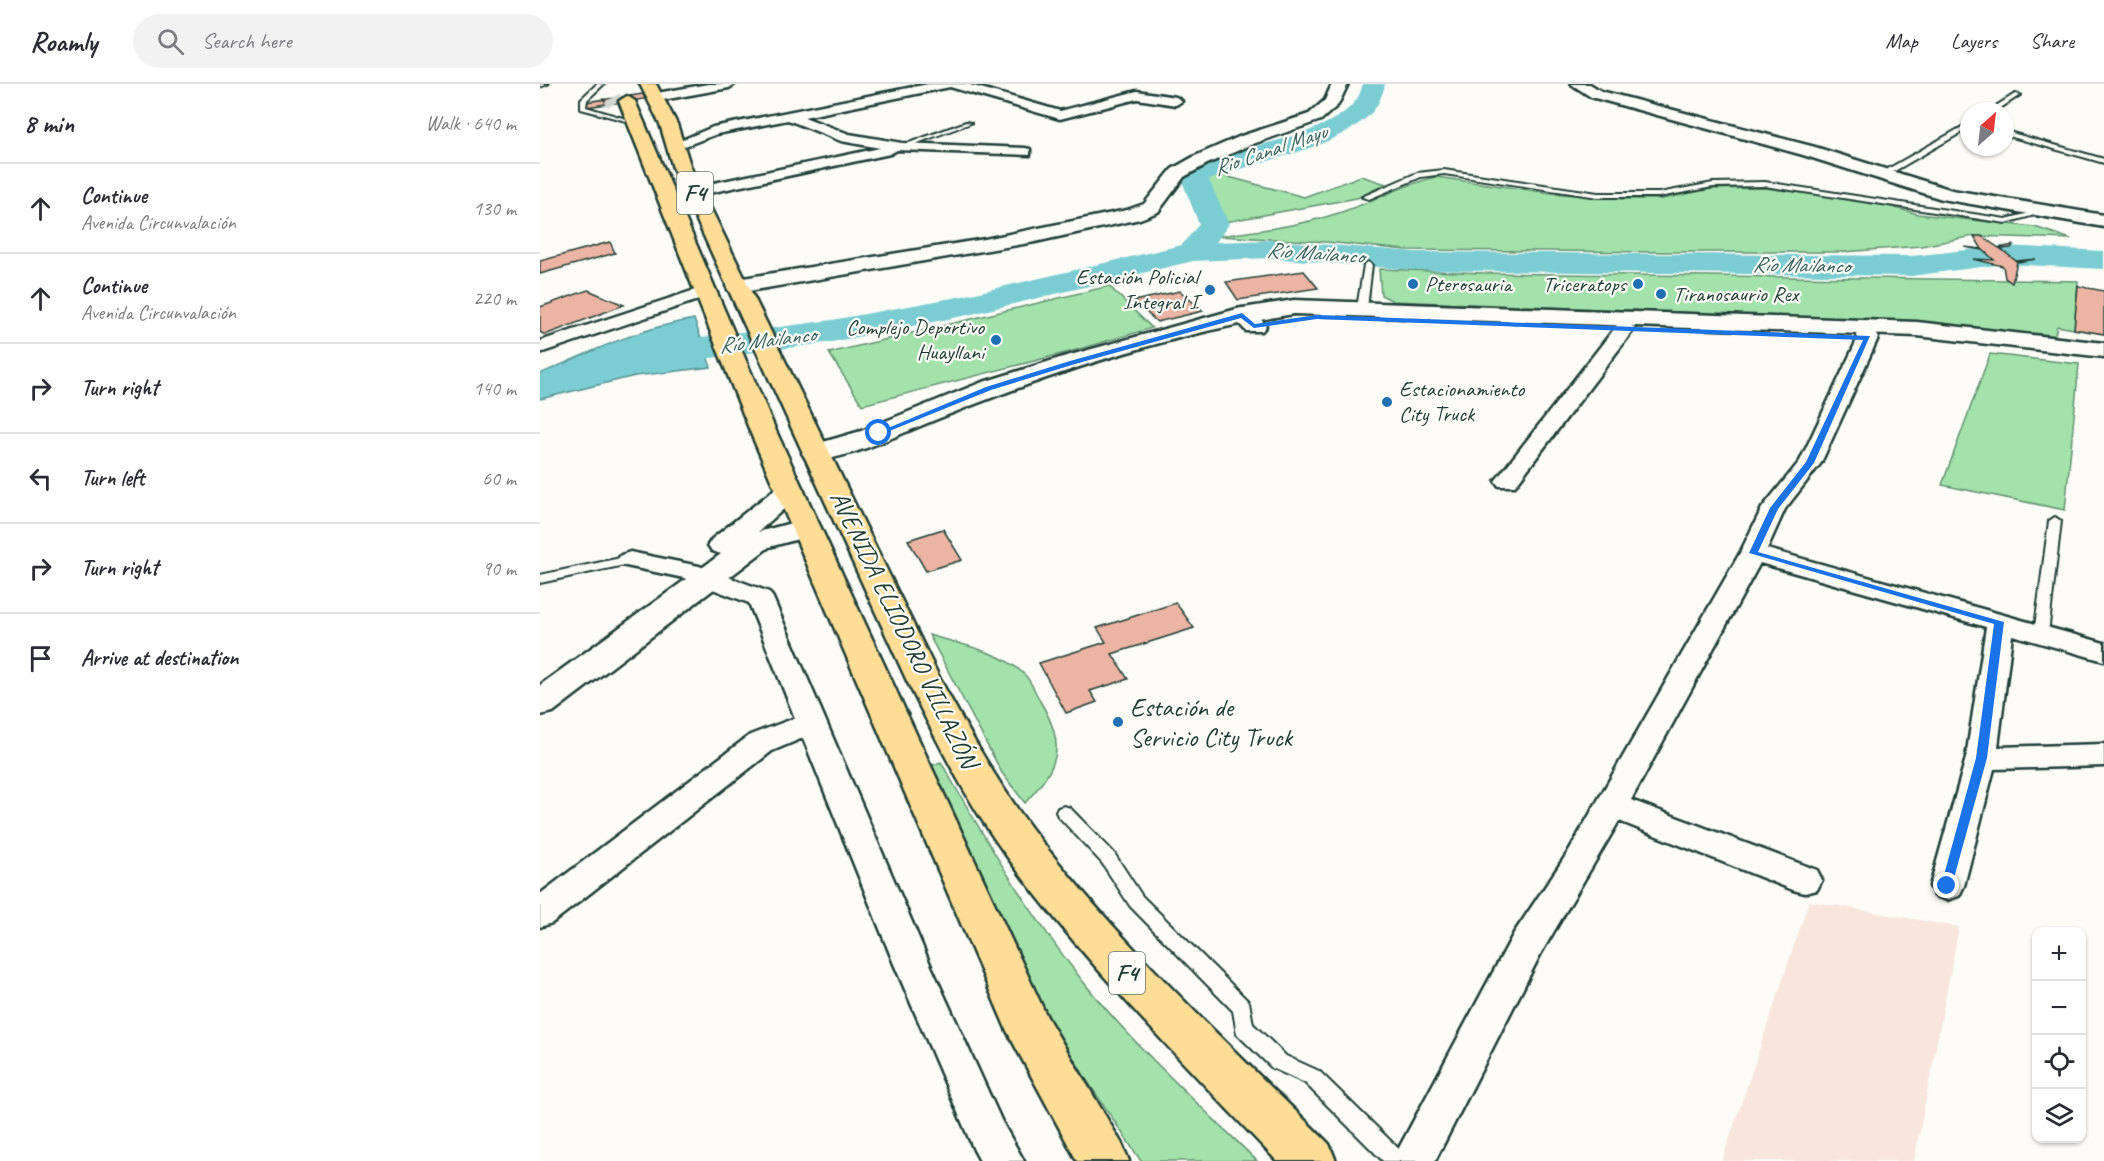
<!DOCTYPE html>
<html lang="en">
<head>
<meta charset="utf-8">
<style>
  :root { --surface:#fff; --page:#f2f2f3; --text:#2b2b33; --muted:#7c7c81; --line:#e1e1e2 }
  body { margin:0; font-family:Caveat,sans-serif; background:var(--page); color:var(--text) }
  .controls { position:absolute; right:18px; bottom:18px; display:grid; overflow:hidden; border-radius:12px; box-shadow:0 2px 4px #0004 }
  .controls button { width:54px; height:54px; display:grid; place-items:center; padding:0; border:0; border-bottom:2px solid var(--line); background:var(--surface); color:var(--text); font:30px sans-serif }
  .compass { position:absolute; left:1420px; top:18px; width:54px; height:54px; border-radius:50%; background:var(--surface); box-shadow:0 2px 4px #0004; rotate:28deg }
  .stop { position:absolute; width:18px; height:18px; margin:-14px; border:4px solid #1a73e8; border-radius:50%; background:#fff }
  .stop.end { background:#1a73e8; border-color:#fff; box-shadow:0 2px 6px #0008 }
  .list { margin:0; padding:0; list-style:none }
  h2 { display:flex; justify-content:space-between; align-items:center; height:78px; margin:0; padding:0 24px; font-size:26px }
  h2 small { font-size:20px; font-weight:400; color:var(--muted) }
  .list li { display:grid; grid-template-columns:39px 1fr auto; gap:18px; align-items:center; box-sizing:border-box; height:90px; padding:0 24px; border-top:2px solid var(--line) }
  .list b { display:block; font-size:22px; white-space:nowrap }
  .list p { margin:0; font-size:20px; white-space:nowrap; color:var(--muted) }
  .list em { font-size:20px; font-style:normal; color:var(--muted) }
  .icon { flex:none; width:33px; height:33px; fill:none; stroke:currentColor; stroke-width:2; stroke-linecap:round; stroke-linejoin:round }
  .map { position:relative; flex:none; width:1564px; height:1077px; overflow:hidden }
  header { display:flex; align-items:center; gap:36px; box-sizing:border-box; height:84px; padding:0 30px; background:var(--surface); border-bottom:2px solid var(--line) }
  header strong { font-size:28px }
  nav { display:flex; gap:33px; margin-inline-start:auto; font-size:21px }
  .search { width:420px; height:54px; background:var(--page); display:flex; align-items:center; gap:15px; box-sizing:border-box; padding:0 21px; border-radius:33px; color:var(--muted); font-size:22px }
  main { display:flex }
  aside { flex:1; background:var(--surface) }
  .map>svg:first-child { display:block }
  .built { fill:#f8e6de }
  .green { fill:#a3e2ab; stroke:#619070; stroke-width:1.5 }
  .water { fill:#7bcdd3; stroke:#569393; stroke-width:1.5 }
  .lines { fill:none; stroke-linecap:round; stroke-linejoin:round }
  .river { fill:#7bcdd3; fill-rule:evenodd }
  .building { fill:#ecb4a3; stroke:#1f3d34; stroke-width:1.5 }
  .trunk-tunnel { stroke:#d1d6d0; stroke-width:17; stroke-dasharray:17 8; stroke-linecap:butt }
  .service-casing { stroke:#1f3d34; stroke-width:4 }
  .minor-casing { stroke:#1f3d34; stroke-width:5 }
  .tertiary-casing { stroke:#1f3d34; stroke-width:5 }
  .secondary-casing { stroke:#1f3d34; stroke-width:5 }
  .trunk-casing { stroke:#1f3d34; stroke-width:5 }
  .service { fill:#fdfcf7; fill-rule:evenodd }
  .minor { fill:#fdfcf7; fill-rule:evenodd }
  .tertiary { fill:#fdfcf7; fill-rule:evenodd }
  .secondary { fill:#fdfcf7; fill-rule:evenodd }
  .trunk { fill:#fedd96; fill-rule:evenodd }
  .route { fill:#1a73e8 }
  .poi-dot { fill:#1f6fb2; stroke:#fdfcf7; stroke-width:2 }
  .labels { text-anchor:middle; dominant-baseline:central; stroke-width:4.5; stroke-linejoin:round; paint-order:stroke }
  .far-water-label { font-size:22px; font-style:italic; fill:#36615c; stroke:#fdfcf7 }
  .far-poi-label { font-size:22px; fill:#1f3d34; stroke:#fdfcf7; text-anchor:end }
  .shield { fill:#fdfcf7; stroke:#62766e; stroke-width:1.5 }
  .shield-label { font-size:24px; font-weight:bold; fill:#1f3d34 }
  .street-label { font-size:26px; fill:#1f3d34; stroke:#fdfcf7 }
  .poi-label { font-size:26px; fill:#1f3d34; stroke:#fdfcf7; text-anchor:start }
</style>
</head>
<body>
<header>
<strong>Roamly</strong>
<div class="search"><svg class="icon" aria-label="search" viewBox="0 0 24 24"><circle cx="10" cy="10" r="6"/><path d="M15 15l6 6"/></svg>Search here</div>
<nav><a>Map</a><a>Layers</a><a>Share</a></nav>
</header>
<main>
<aside>
<h2>8 min<small>Walk · 640 m</small></h2>
<ul class="list">
<li><svg class="icon" aria-label="ahead" viewBox="0 0 24 24"><path d="M12 20V5M6 11l6-6 6 6"/></svg><div><b>Continue</b><p>Avenida Circunvalación</p></div><em>130 m</em></li>
<li><svg class="icon" aria-label="ahead" viewBox="0 0 24 24"><path d="M12 20V5M6 11l6-6 6 6"/></svg><div><b>Continue</b><p>Avenida Circunvalación</p></div><em>220 m</em></li>
<li><svg class="icon" aria-label="right" viewBox="0 0 24 24"><path d="M7 20v-9h11M14 6l5 5-5 5"/></svg><div><b>Turn right</b></div><em>140 m</em></li>
<li><svg class="icon" aria-label="left" viewBox="0 0 24 24"><path d="M17 20v-9H6M10 6l-5 5 5 5"/></svg><div><b>Turn left</b></div><em>60 m</em></li>
<li><svg class="icon" aria-label="right" viewBox="0 0 24 24"><path d="M7 20v-9h11M14 6l5 5-5 5"/></svg><div><b>Turn right</b></div><em>90 m</em></li>
<li><svg class="icon" aria-label="arrive" viewBox="0 0 24 24"><path d="M6 21V4h12l-3 4 3 4H6"/></svg><div><b>Arrive at destination</b></div></li>
</ul>
</aside>
<div class="map">
<svg width="1564" height="1077" viewBox="0 0 1564 1077">
  <rect width="100%" height="100%" fill="#fdfcf7"/>
  <filter id="ink" filterUnits="userSpaceOnUse"><feTurbulence type="fractalNoise" baseFrequency=".0167" numOctaves="2"/><feDisplacementMap in="SourceGraphic" scale="12" xChannelSelector="R" yChannelSelector="G"/><feConvolveMatrix kernelMatrix="1 2 1 2 8 2 1 2 1" color-interpolation-filters="sRGB"/></filter>
  <g filter="url(#ink)">
    <path class="built" d="M1269,817l150,26 -45,234h-192z"/>
    <path class="green" d="M666,87l98,26 57,-21 25,8 -29,14 -143,26 -20,-48z
      M896,93l115,16 73,6h38l49,-10 54,-1 104,13 49,13 117,13 36,12 -97,-3 -53,10 -78,6h-176l-261,-2 -80,-8 -108,-6c47,-6 96,-12 140,-30 27,-10 50,-23 78,-29z
      M839,185l105,4 594,8 -4,48 -17,-3 -3,13 -151,-18 -510,-20 -12,-6z
      M569,202l43,42 -83,24 -207,53 -33,-52z
      M1450,270l89,10 -14,146 -123,-25z
      M389,551c30,9 71,16 94,38 8,7 12,19 17,28 27,46 19,65 -15,102l-23,-30z
      M401,678c44,77 88,152 144,222 51,64 114,120 172,177h-116l-55,-82 -50,-83 -106,-230z"/>
    <path class="water" d="M154,235l17,48 -76,9 -95,23v-25c50,-22 99,-46 154,-55z"/>
    <g class="lines">
      <path class="river" d="M823,0h22c-3,14 -9,26 -20,35 -40,33 -108,41 -156,61l20,44 -13,18 55,-2 143,12 497,4 93,-10 100,5v18l-100,-5 -93,12 -497,-6 -143,-12 -78,3 -230,55 -131,26 -159,21 -51,10 -82,24v-23l75,-21 58,-12 159,-21 131,-24 219,-51 17,-21 -19,-48 4,-6c15,-5 29,-12 44,-16 39,-13 89,-18 121,-46 8,-7 11,-14 14,-24z"/>
    </g>
    <path class="building" d="M103,10l2,5 -58,8 -2,-5z
      M64,15l2,5 -19,3 -2,-5z
      M1434,152h7l18,12 14,-3 -2,3 -10,1 15,12 20,-2 -19,3 -5,21 -7,-5 -2,-12 -30,-7 21,1 -11,-10 -19,-3 18,2z
      M70,158l5,11 -75,21v-13z
      M764,187l14,17 -80,12 -12,-18z
      M1538,202l26,5v43l-30,-5z
      M48,206l36,15 -79,30 -5,-3v-25z
      M640,207l23,20 -46,11 -23,-21z
      M403,445l19,31 -36,11 -18,-31z
      M636,519l18,25 -82,26 16,25 -38,12 7,11 -31,11 -27,-50 67,-21 -9,-14z"/>
    <g class="lines">
      <path class="trunk-tunnel" d="M72,14l3,5"/>
      <g class="service-casing">
        <path id="service" d="M0,0h8l-8,3z
          M57,0h7l-17,16 -1,7 40,12v2l-45,-12v-10z
          M1475,10l5,1 -24,16h-8z
          M426,38l5,1 -67,25 -6,-1z
          M1429,39v5l-83,48 -7,-2z
          M1465,47l99,28v4l-99,-28z
          M904,86l154,23h61l54,-10 52,-1 241,37 35,-9 4,2 -39,11 -241,-37 -52,1 -54,10h-61l-154,-23 -23,3 -52,22 -7,-2 55,-24z
          M828,178l4,3 -5,43 -5,3 -5,-3 7,-43z
          M1515,433l6,4 -13,113 -7,4 -7,-4 15,-113z
          M90,472l4,1 2,3 -2,3 -94,20v-8z
          M524,722l6,2 44,45 28,43 107,106 4,22 33,32 33,15 85,83 3,7h-24l-78,-78 -33,-15 -35,-34 -4,-23 -103,-105 -28,-43 -44,-47 -2,-4 2,-4z"/>
      </g>
      <g class="minor-casing">
        <path id="minor" d="M168,0h27l-6,4 -72,13 -6,-4 6,-4z
          M388,0h39l93,27 77,-20 39,6 6,4 -6,4 -39,-6 -77,20 -110,-32 -146,30 45,17 53,9 123,5 5,1v6l-133,-5 -7,4 -195,42 -8,-5 3,-3 190,-40 -39,-7 -53,-21 -71,14 -40,15 -7,-4 43,-18z
          M164,203l6,1 3,4 -3,4 -170,57v-12z
          M1322,237l7,2 9,15 -57,125 -36,46 -18,40 337,94v18l-92,-26 -14,112 106,-3v22l-110,3 -30,117 -5,10 -12,4 -12,-4 -5,-10 36,-128 20,-131 -226,-64 -129,237 186,70 5,10 -5,10 -12,3 -12,-3 -174,-69 -79,134 -105,206h-43l122,-228 53,-79 173,-301 22,-45 38,-47 58,-123 -5,-11z
          M1085,238l10,6 -120,158h-16l-4,-5 4,-5 119,-152z
          M90,468l69,14 70,26 4,6 157,366 72,158 22,39h-44l-6,-11 -80,-186 -91,-226 -31,13 -220,172 -12,4v-33l210,-159 45,-17 -46,-115 -65,-25 -63,-13 -4,-5 4,-5z"/>
      </g>
      <g class="tertiary-casing">
        <path id="tertiary" d="M792,0h16l-10,21 -17,15 -68,24 -46,20 -23,13 -26,35 -18,7 -105,23 -298,51 -8,-2 -3,-5 3,-5 8,-2 248,-40 142,-29 17,-6 28,-35 23,-13 46,-20 68,-22 16,-14z
          M1031,0h19l11,7 214,56 137,43 152,25v12l-162,-28 -139,-44 -212,-58z
          M702,224c10,3 18,9 24,18l-4,5h-16l-15,-16 3,-5z
          M250,398l10,3 4,6 -46,41 48,-13 11,3 4,6 -4,6 -48,13 -216,165 -13,3v-30l181,-131 -9,-3 -4,-6 4,-6 68,-54z"/>
      </g>
      <g class="secondary-casing">
        <path id="secondary" d="M754,216l623,22 187,21v14l-187,-21 -623,-22c-133,21 -264,66 -388,118 -24,10 -75,33 -100,27l-4,-6 4,-6 55,-16 119,-48 83,-26 174,-48z"/>
      </g>
      <g class="trunk-casing">
        <path id="trunk" d="M100,0h16l21,40 14,44 250,513c28,51 56,102 91,148 88,115 194,213 297,315l7,17h-59c-95,-100 -193,-198 -274,-310 -38,-53 -67,-112 -96,-170l-234,-513 -13,-44z
          M87,12l8,5 141,330 271,586 75,127 7,17h-52l-70,-130 -257,-600 -131,-330z"/>
      </g>
      <use href="#service" class="service"/>
      <use href="#minor" class="minor"/>
      <use href="#tertiary" class="tertiary"/>
      <use href="#secondary" class="secondary"/>
      <use href="#trunk" class="trunk"/>
    </g>
  </g>
  <path class="route" d="M702,229l13,11 62,-9 553,21 -56,127 -36,46 -20,43 246,70 -17,136 -36,131h-9l-1,-3 35,-128 18,-134 -245,-71 21,-45 36,-46 57,-122 -546,-21 -63,9 -13,-10 -166,46 -84,26 -109,44 -6,-1 110,-46 84,-26z"/>
  <g class="poi-dot">
    <circle cx="873" cy="200" r="6"/>
    <circle cx="1098" cy="200" r="6"/>
    <circle cx="670" cy="206" r="6"/>
    <circle cx="1121" cy="210" r="6"/>
    <circle cx="456" cy="256" r="6"/>
    <circle cx="847" cy="318" r="6"/>
    <circle cx="578" cy="638" r="6"/>
  </g>
  <g class="labels">
    <g class="far-water-label">
      <text transform="translate(730 66) rotate(-19)">Rio Canal Mayu</text>
      <text transform="translate(775 169) rotate(4)">Río Mailanco</text>
      <text transform="translate(1261 181) rotate(1)">Río Mailanco</text>
      <text transform="translate(227 256) rotate(-7)">Río Mailanco</text>
    </g>
    <g class="far-poi-label">
      <text x="658" y="193">Estación Policial<tspan x="658" dy="25">Integral I</tspan></text>
      <text x="885" y="200" text-anchor="start">Pterosauria</text>
      <text x="1086" y="200">Triceratops</text>
      <text x="1133" y="210" text-anchor="start">Tiranosaurio Rex</text>
      <text x="444" y="243">Complejo Deportivo<tspan x="444" dy="25">Huayllani</tspan></text>
      <text x="859" y="305" text-anchor="start">Estacionamiento<tspan x="859" dy="25">City Truck</tspan></text>
    </g>
    <g class="shield">
      <rect x="137" y="88" width="36" height="42" rx="4.5"/>
      <rect x="569" y="868" width="36" height="42" rx="4.5"/>
    </g>
    <g class="shield-label">
      <text x="155" y="109">F4</text>
      <text x="587" y="889">F4</text>
    </g>
    <g class="street-label">
      <text transform="translate(364 545) rotate(64)">AVENIDA ELIODORO VILLAZÓN</text>
    </g>
    <g class="poi-label">
      <text x="590" y="623">Estación de<tspan x="590" dy="30">Servicio City Truck</tspan></text>
    </g>
  </g>
</svg>
<div class="controls">
<button>+</button>
<button>−</button>
<button><svg class="icon" aria-label="locate" viewBox="0 0 24 24"><circle cx="12" cy="12" r="6"/><path d="M12 2v4M12 18v4M2 12h4M18 12h4"/></svg></button>
<button><svg class="icon" aria-label="layers" viewBox="0 0 24 24"><path d="M12 4l9 5-9 5-9-5zM3 14l9 5 9-5"/></svg></button>
</div>
<svg class="compass" viewBox="-18 -18 36 36"><path d="M0-13l5 13h-10z" fill="#e53935"/><path d="M0 13l5-13h-10z" fill="#7c7c81"/></svg>
<div class="stop" style="left:339px;top:349px"></div>
<div class="stop end" style="left:1407px;top:802px"></div>
</div>
</main>
</body>
</html>
